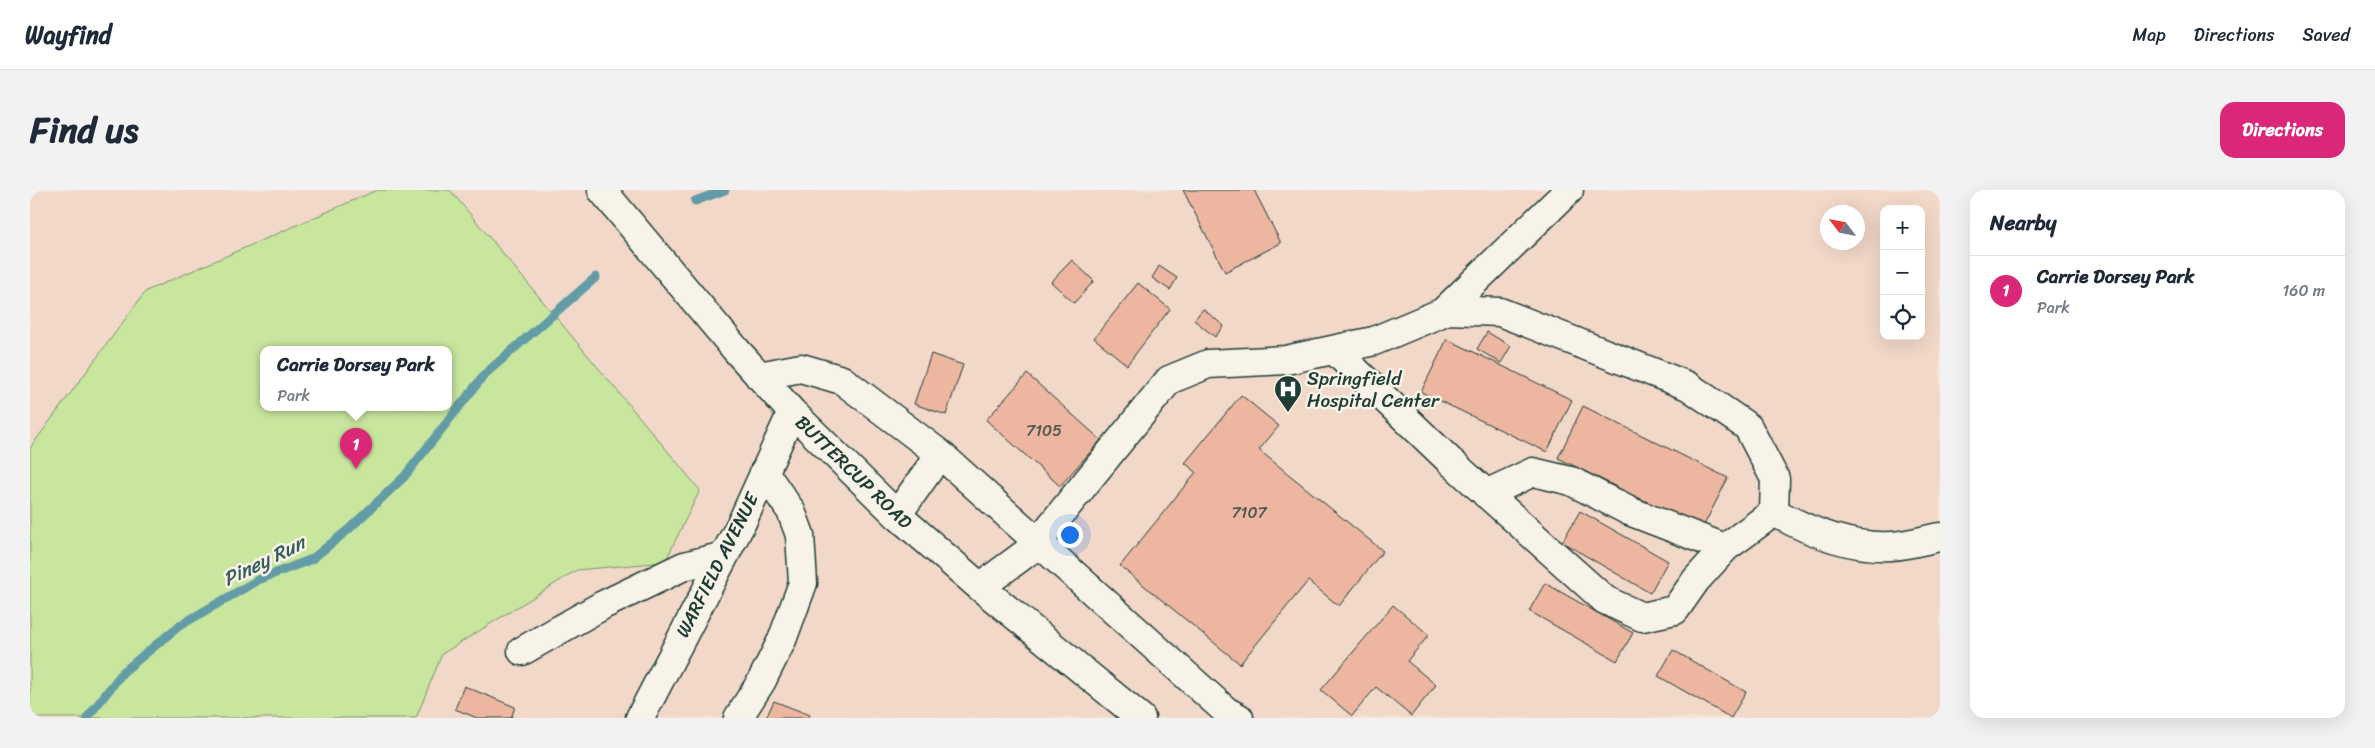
<!DOCTYPE html>
<html lang="en">
<head>
<meta charset="utf-8">
<style>
  :root { --surface:#fff; --page:#f2f2f3; --text:#1f2937; --muted:#747a83; --line:#e0e1e3; --accent:#db2777 }
  body { margin:0; font-family:Sriracha,sans-serif; background:var(--page); color:var(--text) }
  .controls { position:absolute; right:15px; top:15px; display:grid; overflow:hidden; border-radius:10px; box-shadow:0 5px 20px #0002 }
  .controls button { width:45px; height:45px; display:grid; place-items:center; padding:0; border:0; border-bottom:1px solid var(--line); background:var(--surface); color:var(--text); font:25px sans-serif }
  .compass { position:absolute; left:1790px; top:15px; width:45px; height:45px; border-radius:50%; background:var(--surface); box-shadow:0 5px 20px #0002; rotate:302deg }
  .you { position:absolute; left:1039px; top:344px; width:18px; height:18px; margin:-12px; border:4px solid #fff; border-radius:50%; background:#1a73e8; box-shadow:0 0 0 8px #1a73e833 }
  .badge { display:grid; place-items:center; width:32px; height:32px; border-radius:50%; background:var(--accent); color:#fff; font-size:16px; font-weight:700 }
  .pin { position:absolute; translate:-50% -41px; filter:drop-shadow(0 1px 2px #0008) }
  .pin::after { content:''; position:absolute; top:26px; width:18px; height:15px; background:inherit; clip-path:polygon(0 0,100% 0,50% 100%) }
  .popup { position:absolute; left:230px; top:156px; width:192px; height:65px; box-sizing:border-box; display:grid; place-content:center; border-radius:10px; background:var(--surface); filter:drop-shadow(0 1px 4px #0005); font-size:16px; white-space:nowrap; color:var(--muted) }
  .popup b { font-size:19px; color:var(--text) }
  .popup::after { content:''; position:absolute; left:50%; top:100%; margin-left:-10px; border:10px solid transparent; border-top-color:var(--surface) }
  .list { margin:0; padding:0; list-style:none }
  h2 { display:flex; justify-content:space-between; align-items:center; height:65px; margin:0; padding:0 20px; font-size:21px }
  h2 small { font-size:16px; font-weight:400; color:var(--muted) }
  .list li { display:grid; grid-template-columns:32px 1fr auto; gap:15px; align-items:center; box-sizing:border-box; height:70px; padding:0 20px; border-top:1px solid var(--line) }
  .list b { display:block; font-size:19px; white-space:nowrap }
  .list p { margin:0; font-size:16px; white-space:nowrap; color:var(--muted) }
  .list em { font-size:16px; font-style:normal; color:var(--muted) }
  .icon { flex:none; width:28px; height:28px; fill:none; stroke:currentColor; stroke-width:2; stroke-linecap:round; stroke-linejoin:round }
  .map { position:relative; flex:none; width:1910px; height:528px; overflow:hidden; border-radius:15px }
  header { display:flex; align-items:center; gap:30px; box-sizing:border-box; height:70px; padding:0 25px; background:var(--surface); border-bottom:1px solid var(--line) }
  header strong { font-size:24px }
  nav { display:flex; gap:28px; margin-inline-start:auto; font-size:18px }
  .intro { display:flex; align-items:center; justify-content:space-between; box-sizing:border-box; height:120px; padding:0 30px }
  h1 { margin:0; font-size:35px }
  .button { padding:12px 22px; border-radius:15px; background:var(--accent); color:#fff; font-size:18px; font-weight:700 }
  main { display:flex; gap:30px; padding:0 30px }
  aside { flex:1; background:var(--surface); border-radius:15px; box-shadow:0 5px 20px #0002 }
  .map>svg:first-child { display:block }
  .built { fill:#f2d8c9; fill-rule:evenodd }
  .green { fill:#c9e69e; stroke:#749269; fill-rule:evenodd }
  .lines { fill:none; stroke-linecap:round; stroke-linejoin:round }
  .stream { stroke:#639ca6; stroke-width:9 }
  .building { fill:#ecb6a0; stroke:#1f3d34 }
  .minor-casing { stroke:#1f3d34; stroke-width:31 }
  .minor { stroke:#f7f3e8; stroke-width:28 }
  .labels { text-anchor:middle; dominant-baseline:central; stroke-width:5; stroke-linejoin:round; paint-order:stroke }
  .number-label { font-size:16px; fill:#525b4f }
  .poi-label { font-size:19px; fill:#1f3d34; stroke:#f7f3e8; text-anchor:start }
  .street-label { font-size:19px; fill:#1f3d34; stroke:#f7f3e8 }
  .water-label { font-size:20px; font-style:italic; fill:#365d5a; stroke:#f7f3e8 }
</style>
</head>
<body>
<header>
<strong>Wayfind</strong>
<nav><a>Map</a><a>Directions</a><a>Saved</a></nav>
</header>
<div class="intro"><h1>Find us</h1><a class="button">Directions</a></div>
<main>
<div class="map">
<svg width="1910" height="528" viewBox="0 0 1910 528">
  <rect width="100%" height="100%" fill="#f5e7da"/>
  <filter id="ink" filterUnits="userSpaceOnUse"><feTurbulence type="fractalNoise" baseFrequency=".02" numOctaves="2"/><feDisplacementMap in="SourceGraphic" scale="10" xChannelSelector="R" yChannelSelector="G"/><feConvolveMatrix kernelMatrix="1 2 1 2 8 2 1 2 1" color-interpolation-filters="sRGB"/></filter>
  <g filter="url(#ink)">
    <path class="built" d="M0,0h347l-231,101 -116,157z
      M420,0h1490v528h-1524l26,-64 135,-84 88,-8 35,-72zM1854,19h37v127h-37zM1798,22h30v30h-30z"/>
    <path class="green" d="M347,0h73l250,300 -35,72 -88,8 -135,84 -26,64h-386v-270l116,-157zM234,160h184v58h-184z"/>
    <g class="lines">
      <path class="stream" d="M665,11l30,-11
        M57,528l36,-46 56,-46 79,-46 54,-21 37,-30 55,-52 81,-103 111,-97"/>
    </g>
    <path class="building" d="M1153,0h71l27,53 -56,29z
      M1042,70l22,21 -20,22 -23,-21z
      M1129,76l18,12 -7,12 -18,-12z
      M1108,93l32,26 -43,56 -33,-27z
      M1173,119l21,17 -9,11 -21,-17z
      M1457,142l24,14 -10,17 -24,-14z
      M1417,149l125,61 -25,52 -126,-60z
      M901,164l32,11 -17,50 -32,-11z
      M997,184l74,66 -41,46 -74,-66z
      M1211,205l38,31 -20,24 124,101 -44,55 -31,-25 -68,83 -120,-98 76,-94 -11,-9z
      M1553,216l145,72 -26,51 -144,-71z
      M1550,321l88,50 -18,32 -88,-51z
      M1515,393l88,50 -16,28 -88,-50z
      M1363,415l36,30 -22,26 29,24 -25,31 -35,-29 -24,29 -31,-26z
      M1643,460l73,42 -15,26 -73,-42z
      M434,496l51,21 -4,11h-34l-22,-9z
      M744,511l36,14 -2,3h-42z"/>
    <g class="lines">
      <g class="minor-casing">
        <path id="minor" d="M572,0l135,161 55,61 105,103 83,72 161,131
          M1413,122l126,-122
          M729,186l42,-8 41,12 98,74 286,257 13,7
          M1456,304l47,-22 38,9 58,30 96,37
          M1744,322c34,19 77,36 117,34 16,-1 33,-6 49,-9
          M867,325l43,-61
          M950,397l53,-39 136,-168 39,-16 78,-4 88,-19 74,-31 52,2 188,74 60,41 27,52 -1,33 -49,36 -29,32 -21,30 -33,7 -37,-17 -155,-139 -116,-111
          M492,461l81,-46 81,-39 40,-10
          M610,528l102,-196 50,-110
          M708,528l23,-36 21,-42 21,-57 -3,-48 -9,-24 -27,-39"/>
      </g>
      <use href="#minor" class="minor"/>
    </g>
  </g>
  <defs>
    <g id="hospital-pin" transform="scale(1.4375)"><path d="M0 17L-7.5 6A9.5 9.5 0 1 1 7.5 6Z" fill="#1f3d34" stroke="#f7f3e8"/><path d="M-5-5h3v3.5h4V-5h3V5h-3V1.5h-4V5h-3Z" fill="#fff"/></g>
  </defs>
  <g fill-rule="evenodd">
    <use href="#hospital-pin" x="1258" y="199"/>
  </g>
  <g class="labels">
    <g class="number-label">
      <text x="1014" y="240">7105</text>
      <text x="1219" y="322">7107</text>
    </g>
    <g class="poi-label">
      <text x="1277" y="188">Springfield<tspan x="1277" dy="22">Hospital Center</tspan></text>
    </g>
    <g class="street-label">
      <text transform="translate(824 282) rotate(44)">BUTTERCUP ROAD</text>
      <text transform="translate(687 375) rotate(-63)">WARFIELD AVENUE</text>
    </g>
    <g class="water-label">
      <text transform="translate(234 371) rotate(-26)">Piney Run</text>
    </g>
  </g>
</svg>
<div class="controls">
<button>+</button>
<button>−</button>
<button><svg class="icon" aria-label="locate" viewBox="0 0 24 24"><circle cx="12" cy="12" r="6"/><path d="M12 2v4M12 18v4M2 12h4M18 12h4"/></svg></button>
</div>
<svg class="compass" viewBox="-18 -18 36 36"><path d="M0-13l5 13h-10z" fill="#e53935"/><path d="M0 13l5-13h-10z" fill="#747a83"/></svg>
<div class="you"></div>
<div class="pin badge" style="left:326px;top:279px">1</div>
<div class="popup"><b>Carrie Dorsey Park</b>Park</div>
</div>
<aside>
<h2>Nearby<small></small></h2>
<ul class="list">
<li><span class="badge">1</span><div><b>Carrie Dorsey Park</b><p>Park</p></div><em>160 m</em></li>
</ul>
</aside>
</main>
</body>
</html>
